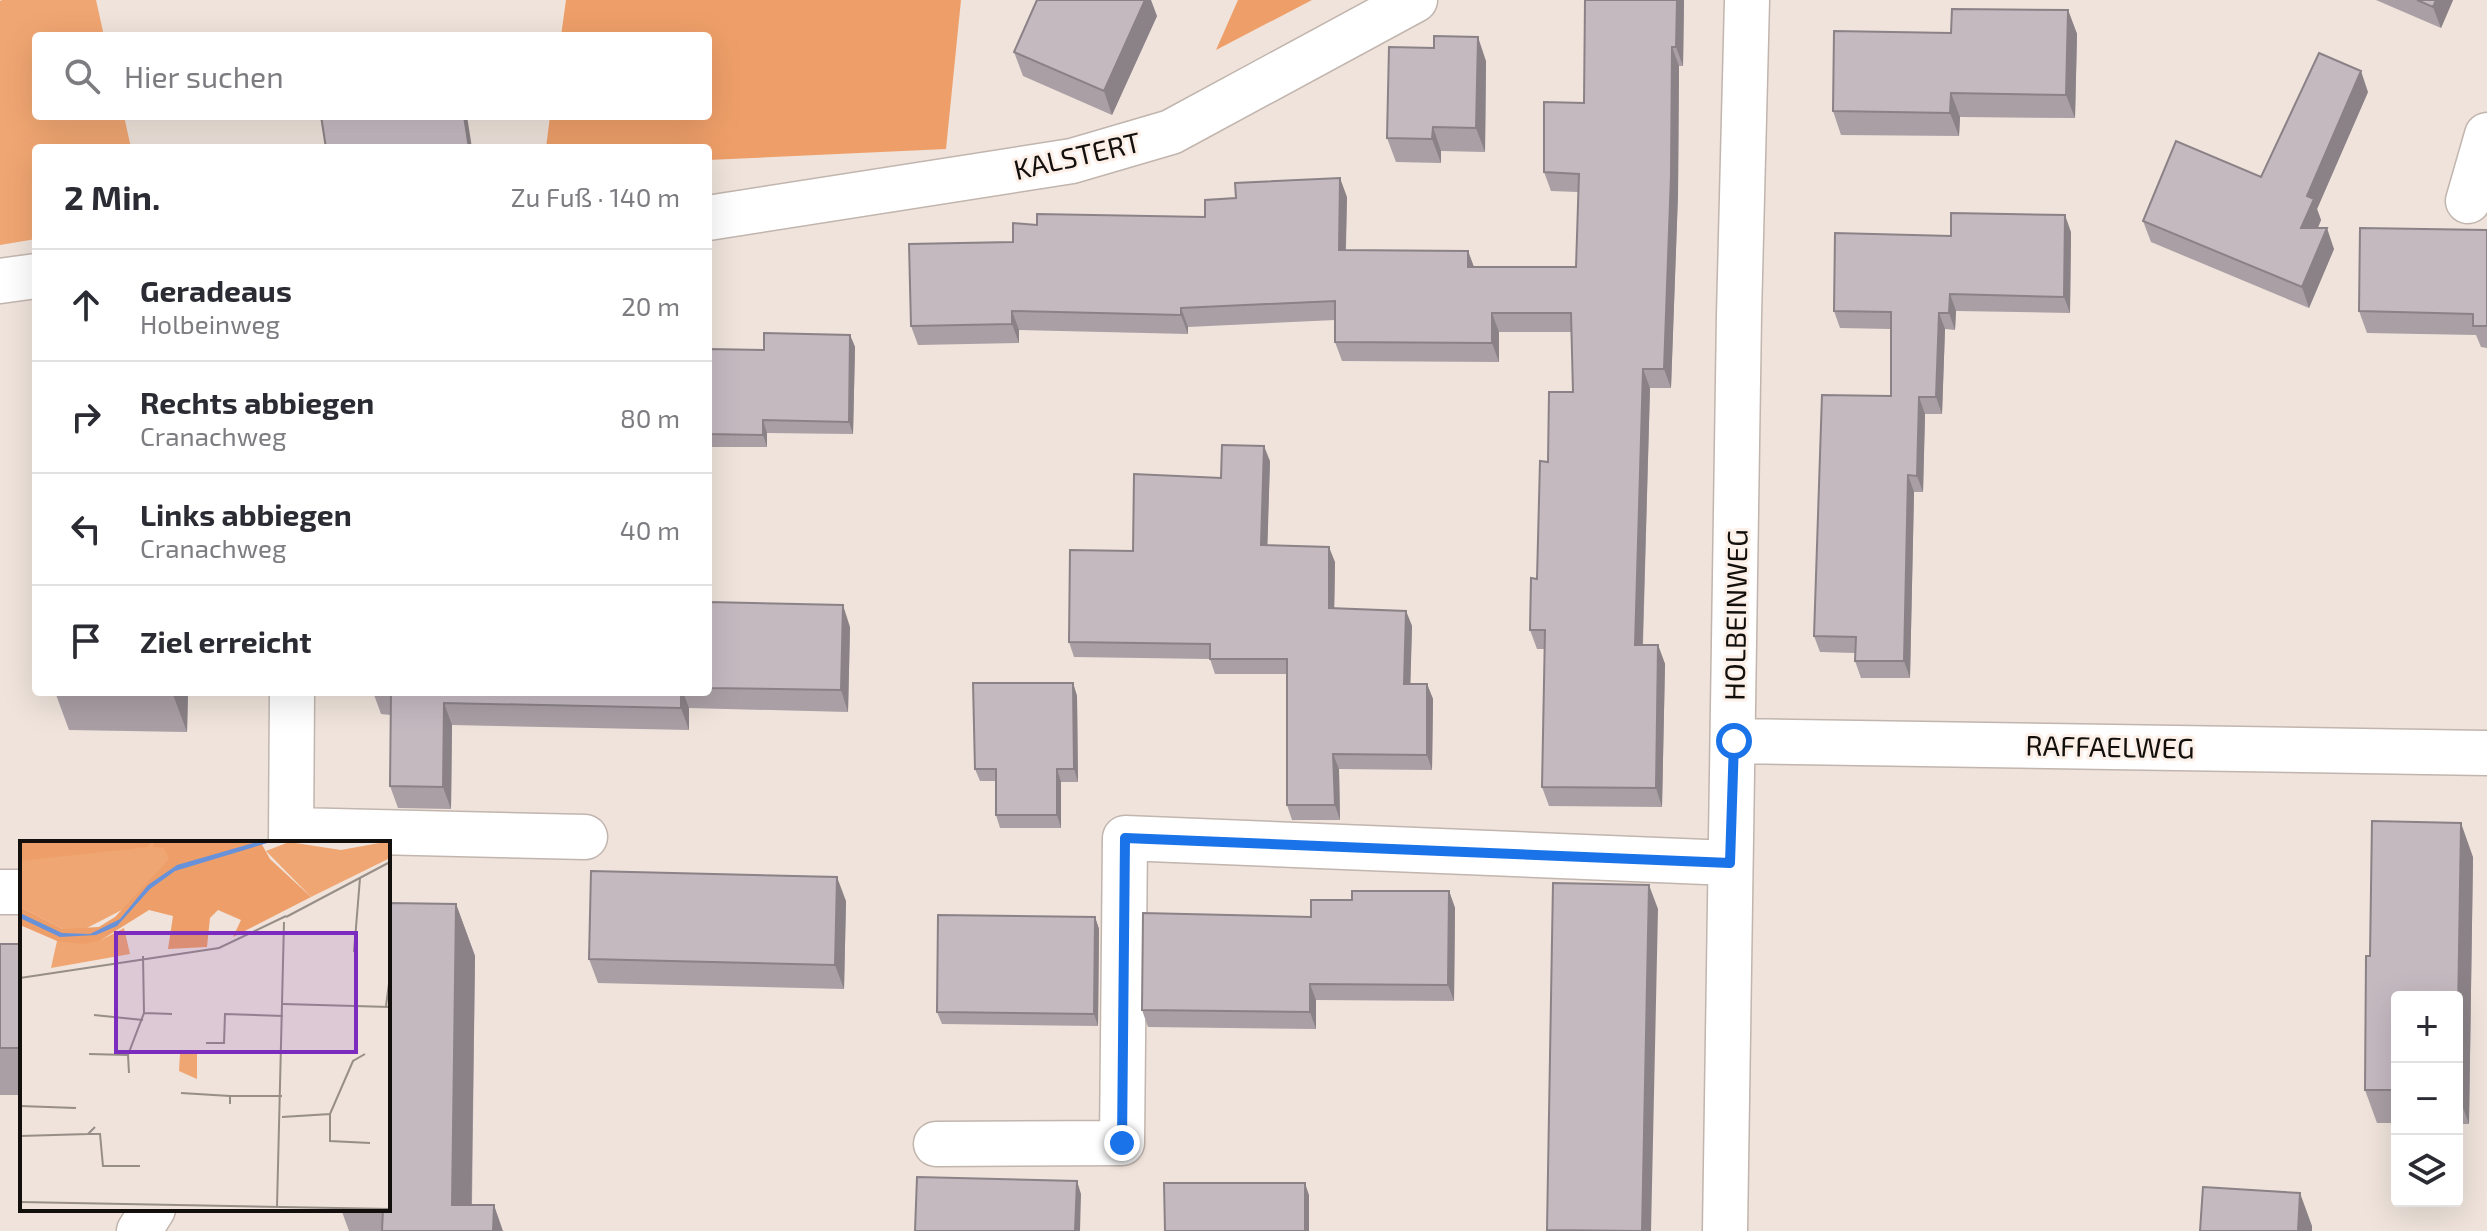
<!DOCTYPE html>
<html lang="de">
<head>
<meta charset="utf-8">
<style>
  :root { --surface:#fff; --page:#f2f2f3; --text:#2b2b33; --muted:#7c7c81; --line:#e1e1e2 }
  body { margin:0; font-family:"Exo 2",sans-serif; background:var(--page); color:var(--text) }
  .controls { position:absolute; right:24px; bottom:24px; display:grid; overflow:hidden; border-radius:8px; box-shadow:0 8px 32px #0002 }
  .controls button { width:72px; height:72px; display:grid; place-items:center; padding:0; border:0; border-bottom:2px solid var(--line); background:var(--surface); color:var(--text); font:40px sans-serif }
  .stop { position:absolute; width:24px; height:24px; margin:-18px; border:6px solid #1a73e8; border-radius:50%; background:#fff }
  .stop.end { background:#1a73e8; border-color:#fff; box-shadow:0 2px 8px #0008 }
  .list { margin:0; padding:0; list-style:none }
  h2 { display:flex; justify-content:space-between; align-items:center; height:104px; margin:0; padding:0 32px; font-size:34px }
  h2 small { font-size:26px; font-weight:400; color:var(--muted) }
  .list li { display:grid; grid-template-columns:52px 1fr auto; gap:24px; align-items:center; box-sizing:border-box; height:112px; padding:0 32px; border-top:2px solid var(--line) }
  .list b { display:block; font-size:30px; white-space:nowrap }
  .list p { margin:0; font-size:26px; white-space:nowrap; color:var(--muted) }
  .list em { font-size:26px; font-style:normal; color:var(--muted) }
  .icon { flex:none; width:44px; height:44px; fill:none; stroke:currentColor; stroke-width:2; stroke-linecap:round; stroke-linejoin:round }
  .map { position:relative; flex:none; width:2487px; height:1231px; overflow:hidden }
  .search { position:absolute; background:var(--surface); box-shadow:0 8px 32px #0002; left:32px; top:32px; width:680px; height:88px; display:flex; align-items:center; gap:20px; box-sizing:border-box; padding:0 28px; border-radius:8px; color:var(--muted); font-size:30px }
  .panel { position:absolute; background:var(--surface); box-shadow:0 8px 32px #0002; left:32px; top:144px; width:680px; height:552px; border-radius:8px }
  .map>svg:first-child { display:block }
  .green { fill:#f0a672 }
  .forest { fill:#ee9f69 }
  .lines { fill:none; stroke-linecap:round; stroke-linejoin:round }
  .minor-casing { stroke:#c1b5ae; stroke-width:47 }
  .minor { stroke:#fff; stroke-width:44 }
  .wall { fill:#a99fa5 }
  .shaded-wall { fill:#8a8286 }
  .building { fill:#c5b9c0; stroke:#8a8286; stroke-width:2 }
  .route { stroke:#1a73e8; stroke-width:10 }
  .labels { text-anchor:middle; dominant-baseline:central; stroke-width:6; stroke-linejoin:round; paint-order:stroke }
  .street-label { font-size:28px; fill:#130f0c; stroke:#fcf0e8 }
  .inset-road { fill:none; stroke:#978e88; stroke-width:2 }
  .view { fill:#7b2cbf; fill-opacity:0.15; stroke:#7b2cbf; stroke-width:4 }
  .inset-edge { fill:none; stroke:#130f0c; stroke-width:4 }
</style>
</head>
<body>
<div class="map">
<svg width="2487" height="1231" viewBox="0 0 2487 1231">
  <rect width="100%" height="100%" fill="#efe3db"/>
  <path class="green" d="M2,0h94l8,36h-68v80h88l7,32h-95v91l-36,6v-244z"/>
  <path class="forest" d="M566,0h395l-15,149 -238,11v-12h-162l4,-32h158v-80h-147z
    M1238,0h74l-96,50z"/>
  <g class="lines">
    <g class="minor-casing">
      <path id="minor" d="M2468,201l19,-66
        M708,218l364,-57 99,-29 244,-132
        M0,281l36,-5
        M1734,741l753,12
        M293,830l292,7
        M291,843l1,-151
        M0,892h22
        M936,1144l186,-1 3,-305 605,25
        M139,1231l14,-22
        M1725,1231l14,-916 8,-315"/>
    </g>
    <use href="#minor" class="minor"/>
  </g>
  <path class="wall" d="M1585,0h99l-1,66h-4l-1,128 -7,194h-21l-7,257h15l7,19 -3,143 -113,-1 -7,-19 3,-138h-8l-7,-19 7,-51 11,-117 25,-70 -1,-60h-73v30l-157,-1 -7,-19v-22l-147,7v7l-169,-4v13l-101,2 -7,-19 102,-84 24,-17 168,-8 142,-20 -1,53 122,1 6,16h102l2,-75 -27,-1 -7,-19 40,-69z
    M2376,0h77l-12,28z
    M2068,10l9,24 -2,84 -115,-1 -1,19 -118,-1 -8,-24 118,-78z
    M1157,16l-45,99 -89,-39 -9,-24z
    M1434,48l52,13 -1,91 -44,-1v12l-45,-1 -9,-24z
    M2368,92l-51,117 4,11 -3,8 16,21 -25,59 -158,-66 -8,-21 118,-44z
    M2487,230v118l-6,-1 -5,-12 -109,-2 -8,-22z
    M2071,232l-1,81 -114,-2 -1,19 -10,-1 -3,85h-17l-2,78h-9l-4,186h-49l-6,-17v-8l-35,-1 -6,-16 77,-240v-67l-51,-1 -6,-17 117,-75z
    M850,335l5,12 -2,87 -86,-1v14h-59v-98l56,1z
    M1270,461l-3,84 68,17 -1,47 72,2 6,15 -2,58h17l6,15 -1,71 -93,-1 1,51h-48l-5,-15v-131h-72l-5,-15 -136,-2 -5,-15 64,-91 88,-73z
    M708,602l142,25 -2,85 -159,-4v22l-237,-5 -1,84 -53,-1 -8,-22 1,-71 -10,-1 -8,-22h335z
    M1073,683l4,13 1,86h-17v46h-61l-4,-13v-34h-16l-5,-12z
    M55,692h133l-1,40 -118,-2z
    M2473,857l-4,267h-12v-127h-60v126h-20l-12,-33 5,-134z
    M1449,891l6,17 -1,93 -138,-1v29l-168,-2 -6,-17 169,-93 41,-17z
    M846,901l-2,88 -246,-6 -9,-24z
    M456,904l19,52 -3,249 21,26h-144l-8,-22h47z
    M1095,917l4,12 -1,97 -156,-2 -5,-12z
    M0,944h22v151h-22z"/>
  <path class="shaded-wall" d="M1145,0h6l6,16 -45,99 -8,-24z
    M1677,0h7l-1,66 -7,-19z
    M2436,0h17l-12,28 -8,-21z
    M2068,10l9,24 -2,84 -9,-23z
    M1478,37l8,24 -1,91 -9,-24z
    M1672,47l7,19 -1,128 -7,194 -7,-19z
    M2361,71l7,21 -51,117 4,11 -12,28 -8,-20 6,-32z
    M1951,93l9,24 -1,19 -9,-23z
    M464,116h3l5,32h-3z
    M1433,127l8,24v12l-9,-24z
    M1340,178l7,19 -2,72 -6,-19z
    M2065,215l6,17 -1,81 -6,-16z
    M2327,228l7,21 -25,59 -7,-21z
    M1468,251l7,19 -7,-3z
    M1950,294l6,17 -1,19 -6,-17z
    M1181,308l7,19v7l-7,-19z
    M1012,311l7,19v13l-7,-19z
    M1492,313l7,19v30l-7,-19z
    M1939,313l6,16 -3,85 -6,-17z
    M850,335l5,12 -2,87 -4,-12z
    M1643,369l7,19 -8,276 -7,-19z
    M1919,397l6,17 -2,78 -6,-16z
    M763,420l4,13v14l-4,-12z
    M1264,446l6,15 -3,99 -6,-15z
    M1908,475l6,17 -4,186 -6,-17z
    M1329,547l6,15 -1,61 -5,-15z
    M843,605l7,22 -2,85 -7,-22z
    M1406,611l6,15 -2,73 -6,-15z
    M1658,645l7,19 -3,143 -6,-19z
    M1073,683l4,13 1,86 -4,-13z
    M1427,684l6,15 -1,71 -5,-15z
    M172,692h16l-1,40z
    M681,692h2l6,16v22l-8,-22z
    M444,703l8,22 -1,84 -8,-22z
    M1333,754l6,15 1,51 -5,-15z
    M1057,769l4,13v46l-4,-13z
    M2461,823l12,34 -4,267 -12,-33z
    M837,877l9,24 -2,88 -9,-24z
    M1649,885l9,24 -7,322h-9z
    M1449,891l6,17 -1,93 -6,-16z
    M456,904l19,52 -4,275 -19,-26z
    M1095,917l4,12 -1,97 -4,-12z
    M1310,984l6,16v29l-6,-17z
    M1077,1181l4,13 -1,37h-5z
    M1305,1183l4,12v36h-4z
    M2300,1193l12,33v5h-14z
    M494,1205l9,26h-10z"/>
  <path class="building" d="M1037,0h108l-41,91 -90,-39z
    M1585,0h92l-1,47h-4l-1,128 -7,194h-21l-8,276h23l-2,143 -114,-1 3,-157h-15l1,-52 6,1 3,-118 8,1 1,-70h24l-2,-79h-79v30l-157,-1v-41l-154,7v7l-169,-4v13l-101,2 -2,-82 104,-2v-19l24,2v-11l168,3v-17l31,-2 -1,-15 105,-5 -1,72 129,1v16h108l3,-93 -35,-2v-70l40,1z
    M2417,0h19l-3,7z
    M1952,9l116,1 -2,85 -115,-2 -1,20 -117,-2 1,-80 117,2z
    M1434,36l44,1 -2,91 -43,-1 -1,12 -45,-1 2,-91 45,1z
    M2319,53l42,18 -54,125 7,3 -13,29h26l-25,59 -159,-66 33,-80 85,36z
    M321,116h143l5,32h-143z
    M1951,213l114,2 -1,82 -114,-3 -1,19h-10l-3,84h-17l-2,79 -9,-1 -4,186h-49l1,-24 -42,-1 8,-241 69,1v-84l-57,-1 1,-78 116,3z
    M2360,228l127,2v96h-14v-12l-114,-3z
    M764,333l86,2 -1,87 -86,-2v15l-55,-1v-85l56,1z
    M36,430v95h-2z
    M1222,445l42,1 -3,99 68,2v61l77,3 -2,73h23v71l-94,-1 2,51h-48v-146h-77v-15l-141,-2 1,-92 63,1 1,-77 87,4z
    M708,602l135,3 -2,85 -133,-2z
    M973,683h100l1,86h-17v46h-61v-46h-21z
    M373,692h308v16l-237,-5 -1,84 -53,-1 1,-93z
    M2372,821l89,2 -4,253v-79h-60v93h-32l1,-134h4z
    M591,871l246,6 -2,88 -246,-6z
    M1553,883l96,2 -7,346 -95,-1z
    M1352,891h97l-1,94 -138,-1v28l-168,-2 1,-97 168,4v-17h41z
    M388,903l68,1 -4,301h42l-1,26h-111l1,-22h5z
    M938,915l157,2 -1,97 -157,-2z
    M0,944h22v104h-22z
    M917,1177l160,4 -2,50h-160z
    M1164,1183h141v48h-140z
    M2203,1187l97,6 -2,38h-98z"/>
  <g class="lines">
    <path class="route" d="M1122,1143l3,-305 605,25 4,-122"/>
  </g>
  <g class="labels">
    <g class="street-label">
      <text transform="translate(1077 155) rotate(-13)">KALSTERT</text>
      <text transform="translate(1735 615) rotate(-89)">HOLBEINWEG</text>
      <text transform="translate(2110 746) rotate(1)">RAFFAELWEG</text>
    </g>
  </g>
  <g transform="translate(20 841)">
    <rect width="370" height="370" fill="#efe3db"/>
    <path d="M0,0h236l-175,90 -18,-2 -43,-22zM370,0v17l-79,39 -45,-46 23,-9 52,8zM104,87l6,26 -79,14 6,-27 44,-1zM160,212h17v26l-18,-8z" fill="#f0a672"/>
    <path d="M0,0l93,1h37l-2,5 -128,14zM185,0h55l10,18 41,38 -78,40 8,-17 -23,-10 -8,8 -3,29 -39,2 5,-33 -24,-6 -48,30 -17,4 -27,-3 -37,-16v-18l43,22 36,-2 16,-10 54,-58 -5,-11 -11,-1 1,-5z" fill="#ee9f69"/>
    <path d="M240,0h14l-99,30 -25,18 -33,37 -21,9 -36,2 -40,-19v-5l42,20 28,1 30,-15 28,-34 29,-20z" fill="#6791d8"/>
    <path class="inset-road" d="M266,76l104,-55M334,111l6,-74M0,137l199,-30 67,-32M263,163l107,3M366,165l4,-30M124,172l28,1M74,174l49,5M186,202h18l1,-29 58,2M69,213l39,1M109,232l-1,-18 16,-42 -1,-57M161,252l49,3M210,263v-8h52M0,265l56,2M310,273v27l40,2M262,276l48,-3 23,-53 12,-7M68,293h12l3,32h37M0,295l68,-2 7,-7M0,361l370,7M257,366l7,-285"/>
    <path class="view" d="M96,92h240v119h-240z"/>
    <rect width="370" height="370" class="inset-edge"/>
  </g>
</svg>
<div class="controls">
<button>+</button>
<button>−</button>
<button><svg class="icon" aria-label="layers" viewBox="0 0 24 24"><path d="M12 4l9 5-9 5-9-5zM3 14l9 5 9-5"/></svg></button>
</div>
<div class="stop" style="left:1734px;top:741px"></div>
<div class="stop end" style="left:1122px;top:1143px"></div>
<div class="search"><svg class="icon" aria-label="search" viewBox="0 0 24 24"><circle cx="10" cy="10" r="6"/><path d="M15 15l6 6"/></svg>Hier suchen</div>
<section class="panel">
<h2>2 Min.<small>Zu Fuß · 140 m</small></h2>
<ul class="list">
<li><svg class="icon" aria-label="ahead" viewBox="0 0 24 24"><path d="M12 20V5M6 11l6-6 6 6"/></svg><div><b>Geradeaus</b><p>Holbeinweg</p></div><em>20 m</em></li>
<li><svg class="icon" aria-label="right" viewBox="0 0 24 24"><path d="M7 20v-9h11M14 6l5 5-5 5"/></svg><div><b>Rechts abbiegen</b><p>Cranachweg</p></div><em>80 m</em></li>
<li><svg class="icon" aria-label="left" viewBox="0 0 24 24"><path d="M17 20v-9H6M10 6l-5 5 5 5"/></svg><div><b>Links abbiegen</b><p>Cranachweg</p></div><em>40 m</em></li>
<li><svg class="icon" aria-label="arrive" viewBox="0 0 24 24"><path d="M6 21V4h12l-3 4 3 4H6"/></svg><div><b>Ziel erreicht</b></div></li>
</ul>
</section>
</div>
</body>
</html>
